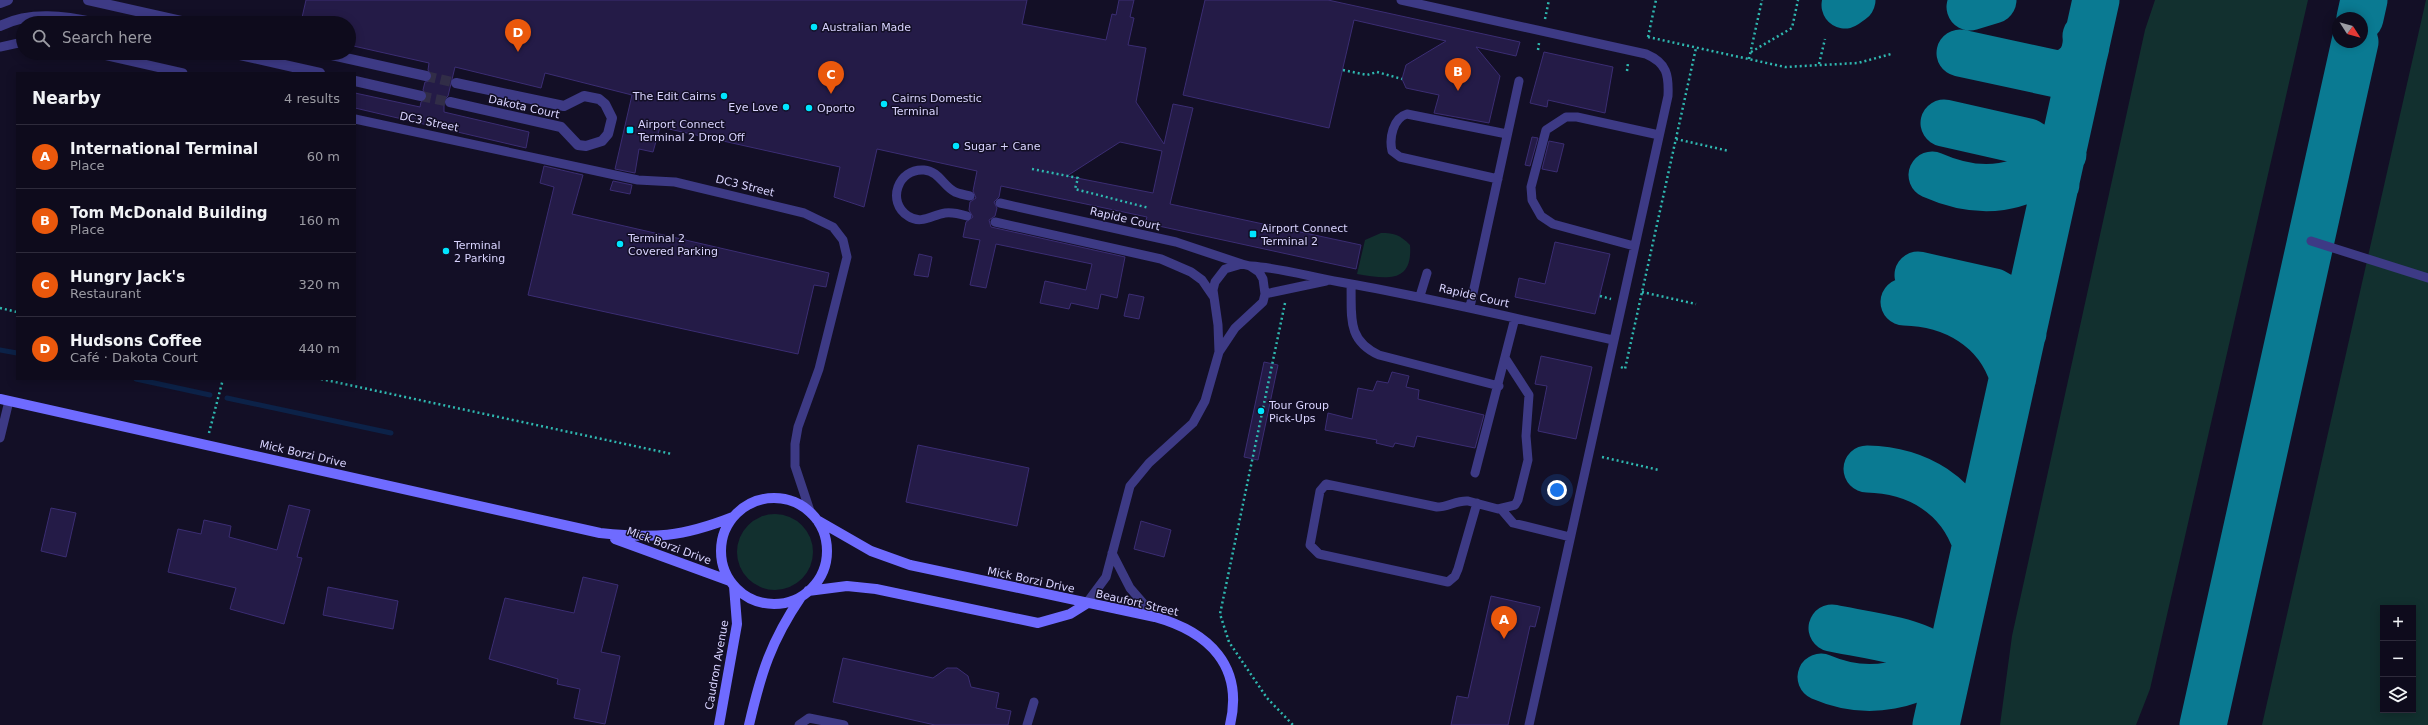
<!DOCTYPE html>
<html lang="en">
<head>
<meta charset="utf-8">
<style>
  :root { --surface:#0e0b1c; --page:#1c1929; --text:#f1f3f6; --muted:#9b9ba3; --line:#2e2b3b; --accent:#ea580c }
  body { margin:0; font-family:"DejaVu Sans",sans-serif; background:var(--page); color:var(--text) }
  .controls { position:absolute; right:12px; bottom:12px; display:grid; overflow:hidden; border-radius:0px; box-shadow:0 2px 10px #0003 }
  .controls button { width:36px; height:36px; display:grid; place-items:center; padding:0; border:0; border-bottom:1px solid var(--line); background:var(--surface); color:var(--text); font:20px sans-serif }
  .compass { position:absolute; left:2332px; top:12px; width:36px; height:36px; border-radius:50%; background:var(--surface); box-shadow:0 2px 10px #0003; rotate:126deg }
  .you { position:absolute; left:1557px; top:490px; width:14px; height:14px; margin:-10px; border:3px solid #fff; border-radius:50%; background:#1a73e8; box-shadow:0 0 0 6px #1a73e833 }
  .badge { display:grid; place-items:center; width:26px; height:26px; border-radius:50%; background:var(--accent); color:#fff; font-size:13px; font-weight:700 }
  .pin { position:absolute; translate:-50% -33px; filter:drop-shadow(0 1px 2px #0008) }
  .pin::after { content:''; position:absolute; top:21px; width:14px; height:12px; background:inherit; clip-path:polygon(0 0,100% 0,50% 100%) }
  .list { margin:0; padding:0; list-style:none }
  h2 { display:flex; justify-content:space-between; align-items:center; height:52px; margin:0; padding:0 16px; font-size:17px }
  h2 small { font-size:13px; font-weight:400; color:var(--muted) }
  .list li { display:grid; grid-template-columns:26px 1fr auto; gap:12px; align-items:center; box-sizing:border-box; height:64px; padding:0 16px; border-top:1px solid var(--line) }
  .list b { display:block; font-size:15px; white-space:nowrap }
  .list p { margin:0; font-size:13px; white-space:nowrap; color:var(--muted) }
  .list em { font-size:13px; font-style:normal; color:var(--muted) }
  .icon { flex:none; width:22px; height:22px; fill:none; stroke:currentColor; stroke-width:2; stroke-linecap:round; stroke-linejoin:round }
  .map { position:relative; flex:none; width:2428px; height:725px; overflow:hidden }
  .search { position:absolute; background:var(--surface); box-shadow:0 2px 10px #0003; left:16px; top:16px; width:340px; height:44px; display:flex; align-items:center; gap:10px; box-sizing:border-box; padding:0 14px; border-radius:22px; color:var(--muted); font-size:15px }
  .panel { position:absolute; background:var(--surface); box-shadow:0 2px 10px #0003; left:16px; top:72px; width:340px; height:308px; border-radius:0px }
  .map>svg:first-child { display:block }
  .green { fill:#12302f; fill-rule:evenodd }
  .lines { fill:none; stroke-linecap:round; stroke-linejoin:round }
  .stream { stroke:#0c2248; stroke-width:5 }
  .taxiway { stroke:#0a7a92; stroke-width:47 }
  .building { fill:#241b47; stroke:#3b2d73; fill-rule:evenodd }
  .street-tunnel { stroke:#312d47; stroke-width:10; stroke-dasharray:10 5; stroke-linecap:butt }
  .path { stroke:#2fb8b0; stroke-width:2.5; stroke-dasharray:2 3; stroke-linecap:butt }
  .lane { stroke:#3d3a85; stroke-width:9 }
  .street { stroke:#3d3a85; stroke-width:10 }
  .secondary { stroke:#6f6bff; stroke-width:10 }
  .poi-dot { fill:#00e5ff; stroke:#130f26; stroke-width:1.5 }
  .labels { text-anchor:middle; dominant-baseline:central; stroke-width:3; stroke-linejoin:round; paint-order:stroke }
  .poi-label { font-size:11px; fill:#d9d4ff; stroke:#130f26; text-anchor:start }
  .street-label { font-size:11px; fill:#d9d4ff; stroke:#130f26 }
</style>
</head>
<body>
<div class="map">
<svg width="2428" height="725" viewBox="0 0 2428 725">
  <rect width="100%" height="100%" fill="#130f26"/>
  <path class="green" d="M2155,0h153l-158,689 -14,36h-136l12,-89 133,-606z
    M2426,0h2v725h-166zM2383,608h30v102h-30z
    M1381,233c14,0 19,2 29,12 3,39 -24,34 -53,29l8,-34z
    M737 552a38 38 0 1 1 76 0a38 38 0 1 1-76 0Z"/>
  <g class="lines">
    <path class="stream" d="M0,350l17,3
      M136,379l74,16
      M227,398l164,35"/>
    <path class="taxiway" d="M1845,5l7,-5
      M1970,7l23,-7
      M2360,18l4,-18
      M1960,53l97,21c20,-2 31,-18 29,-38
      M1944,123l84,19c18,10 27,22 28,42
      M1932,175c47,21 93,17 131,-21
      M1918,275l76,17c18,9 26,21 29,41
      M1904,302c49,1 94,26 109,75
      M1867,469c50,1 93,26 109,75
      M1832,628c22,5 79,12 96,25 10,8 15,22 16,35
      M1821,677c46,20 96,11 131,-25
      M1936,725l160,-725
      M2203,725l152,-683"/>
  </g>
  <path class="building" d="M306,0h721l-5,24 84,16 6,-26 4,1 3,-15h15l-4,17 4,1 -6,27 18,3 -10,54 28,42 9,-40 20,4 -23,96 191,41 -5,24 -211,-46 2,-6 -146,-31 -2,11 -5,5 3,6 -2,8 -6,4 2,7 134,30 -8,41 -16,-4 -3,15 -27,-6 -2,6 -29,-6 5,-22 41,9 6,-26 -96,-20 -10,44 -16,-3 10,-45 -17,-3 3,-15 7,-5 -4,-7 1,-8 6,-4 -3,-7 4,-20 -100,-22 -13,58 -30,-10 6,-30 -180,-40 -7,25 -14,-3 -4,24 -20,-4 17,-74 -87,-22 -4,15 -86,-21 -7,29 -4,4v12l85,20 -3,16 -171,-40v-15l65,14 1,-5 6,-5 -4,-7 2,-8 5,-1 2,-4 -4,-7 1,-7 -80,-18v-22l-48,-1zM1120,142l42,9 -9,42 -86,-17z
    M1205,0h123l192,42 -4,14 -40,-9 24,29 -11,47 -55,-10 5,-18 -33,-7 -4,-9 4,-14 40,-24 -92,-21 -25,108 -146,-33z
    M1544,52l69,15 -8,46 -57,-13 -1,7 -17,-4z
    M1532,137l6,1 -8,28 -5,-1z
    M1549,141l15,3 -7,28 -15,-3z
    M544,166l39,9 -11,39 257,59 -3,14 -12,-2 -16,69 -270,-59 26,-108 -14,-4z
    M613,181l19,4 -2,9 -20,-4z
    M1555,242l55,12 -15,60 -80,-17 4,-19 26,6z
    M919,254l13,3 -4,20 -14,-2z
    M1129,294l15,3 -5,22 -15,-3z
    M1541,356l51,11 -16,72 -38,-8 9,-45 -12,-2z
    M1264,362l14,3 -20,95 -14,-3z
    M1392,372l17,4 -3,11 13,3 -1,9 66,16 -9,33 -58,-12 -3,11 -19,-4 -2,4 -17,-4 1,-3 -52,-10 3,-17 24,6 6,-31 15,3 4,-10 11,2z
    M918,445l111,23 -12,58 -111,-24z
    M289,505l21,5 -13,47 5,1 -18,66 -54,-15 6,-21 -68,-16 10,-43 23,5 3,-14 27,6 -2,11 48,13z
    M51,508l25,5 -10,44 -25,-6z
    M1141,521l30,9 -7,27 -30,-8z
    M583,577l35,8 -17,67 19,4 -15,68 -31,-6 6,-29 -23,-5 1,-5 -69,-20 16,-61 69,15z
    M328,587l70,14 -5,28 -70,-14z
    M1491,596l49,11 -5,20 -5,-1 -22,99h-57l6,-29 11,2z
    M843,658l90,20 14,-10h10l11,8 3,11 28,6 -3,15 15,3 -3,14h-73l-102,-23z"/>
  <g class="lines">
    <path class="street-tunnel" d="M426,76l30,7
      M421,96l29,6"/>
    <path class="path" d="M1545,19l4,-19
      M1648,37l137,30 73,-4 33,-9
      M1648,37l8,-37
      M1538,50l1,-7
      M1751,52l41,-24 6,-28
      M1749,59l13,-59
      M1819,64l6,-25
      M1343,70l24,5 10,-3 25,7
      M1627,71l1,-8
      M1676,139l53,12
      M1032,169l46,9 -3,11 74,19
      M1642,292l54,12
      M1600,296l11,3
      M1285,303l-65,311 9,28 38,56 26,27
      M0,308l17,4
      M1621,367l4,2 71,-321
      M321,379l351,75
      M209,433l14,-54
      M1602,457l57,13"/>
    <path class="lane" d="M1401,0l245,54c21,9 23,21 22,42l-139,629
      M0,47l23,-5
      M95,53l88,20
      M355,119l283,61 37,2 129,31 29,14 10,13 4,17 -28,112 -21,58 -3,17v22l16,48
      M1498,179l-98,-22 -8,-6c-3,-13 1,-33 15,-37l100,20
      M1000,203l176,39 66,22
      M967,216c-7,-2 -15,-4 -22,-3 -13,2 -24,12 -37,3 -22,-14 -10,-48 16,-46 15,1 19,16 31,22 5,2 10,3 15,4
      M995,222l166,37 30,13 11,8 11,16
      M2311,241l117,37
      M1634,246l-81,-22 -12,-8 -9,-16 -1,-13 15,-57 20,-13h11l82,18
      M1251,266c31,2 59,11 89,16 92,16 182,38 273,58
      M1351,284c1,32 -5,56 28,71l120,31
      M1265,294l61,-13
      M1420,296l7,-23
      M1470,307l49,-226
      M0,438l9,-37
      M1475,473l40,-155
      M1477,503l-19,66 -3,7 -7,6 -129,-28 -9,-9 10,-54 6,-7 111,23c11,0 20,-7 31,-6l30,8 17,-4 3,-5 10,-40 -2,-24 3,-41 -24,-37
      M1501,509l12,14 57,14
      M1112,553l18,35 25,29
      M1086,604l20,-27 24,-91 19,-23 44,-40 12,-22 14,-49 -1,-27 -5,-35 2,-8 10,-13 17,-5 8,2 9,6 4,7 2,15 -2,8 -28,26 -16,24
      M799,725l10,-7 35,7
      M1027,725l7,-23"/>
    <path class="street" d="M88,0l102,23
      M0,3l8,-3
      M0,26c30,-15 65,-10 97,-3
      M231,53l89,20
      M323,53l103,23
      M355,81l66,15
      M450,102l111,25 17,18 8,1 16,-5 6,-7 4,-16 -7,-14 -6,-5 -15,-3 -20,10 -108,-23"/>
    <path class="secondary" d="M0,399l600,134c54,6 82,4 133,-16
      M721 551a53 53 0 1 1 106 0a53 53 0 1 1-106 0Z
      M817,520l54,31 39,14 245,52c54,15 89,49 75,108
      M615,539l115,42
      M808,591l39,-5 29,3 162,34 32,-9 16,-10
      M719,725l18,-101 -3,-38
      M749,725c12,-52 22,-84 52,-128"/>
  </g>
  <g class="poi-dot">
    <circle cx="814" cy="27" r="4"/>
    <circle cx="724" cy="96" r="4"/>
    <circle cx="884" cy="104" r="4"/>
    <circle cx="786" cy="107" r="4"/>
    <circle cx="809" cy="108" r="4"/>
    <rect x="626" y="126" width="8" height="8" rx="2"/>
    <circle cx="956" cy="146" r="4"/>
    <rect x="1249" y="230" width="8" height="8" rx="2"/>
    <circle cx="620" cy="244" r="4"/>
    <circle cx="446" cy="251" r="4"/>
    <circle cx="1261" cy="411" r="4"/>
  </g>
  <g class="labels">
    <g class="poi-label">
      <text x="822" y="27">Australian Made</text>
      <text x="716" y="96" text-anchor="end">The Edit Cairns</text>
      <text x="892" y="98">Cairns Domestic<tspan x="892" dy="13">Terminal</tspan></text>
      <text x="778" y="107" text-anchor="end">Eye Love</text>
      <text x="817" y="108">Oporto</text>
      <text x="638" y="124">Airport Connect<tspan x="638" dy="13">Terminal 2 Drop Off</tspan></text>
      <text x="964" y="146">Sugar + Cane</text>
      <text x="1261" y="228">Airport Connect<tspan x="1261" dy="13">Terminal 2</tspan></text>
      <text x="628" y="238">Terminal 2<tspan x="628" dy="13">Covered Parking</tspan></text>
      <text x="454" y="245">Terminal<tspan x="454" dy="13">2 Parking</tspan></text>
      <text x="1269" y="405">Tour Group<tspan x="1269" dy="13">Pick-Ups</tspan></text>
    </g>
    <g class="street-label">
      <text transform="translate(524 107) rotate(13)">Dakota Court</text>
      <text transform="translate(429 122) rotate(12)">DC3 Street</text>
      <text transform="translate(745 186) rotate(14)">DC3 Street</text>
      <text transform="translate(1125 219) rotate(13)">Rapide Court</text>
      <text transform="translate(1474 296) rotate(13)">Rapide Court</text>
      <text transform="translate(303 454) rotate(13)">Mick Borzi Drive</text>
      <text transform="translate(669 546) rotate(20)">Mick Borzi Drive</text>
      <text transform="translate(1031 580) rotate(12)">Mick Borzi Drive</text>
      <text transform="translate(1137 603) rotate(13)">Beaufort Street</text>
      <text transform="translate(717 665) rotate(-80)">Caudron Avenue</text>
    </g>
  </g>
</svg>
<div class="controls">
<button>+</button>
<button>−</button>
<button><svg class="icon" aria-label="layers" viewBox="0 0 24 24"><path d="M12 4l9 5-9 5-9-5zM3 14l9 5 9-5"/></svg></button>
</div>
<svg class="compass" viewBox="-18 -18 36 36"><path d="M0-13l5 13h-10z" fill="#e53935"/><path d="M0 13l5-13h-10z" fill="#9b9ba3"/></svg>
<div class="you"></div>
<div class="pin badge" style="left:1504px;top:639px">A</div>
<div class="pin badge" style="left:1458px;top:91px">B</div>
<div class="pin badge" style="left:831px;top:94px">C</div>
<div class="pin badge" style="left:518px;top:52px">D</div>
<div class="search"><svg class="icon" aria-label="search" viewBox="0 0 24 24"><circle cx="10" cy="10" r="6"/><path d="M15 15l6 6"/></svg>Search here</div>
<section class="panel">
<h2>Nearby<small>4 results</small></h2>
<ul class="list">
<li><span class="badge">A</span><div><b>International Terminal</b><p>Place</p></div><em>60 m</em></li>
<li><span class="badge">B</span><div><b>Tom McDonald Building</b><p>Place</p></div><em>160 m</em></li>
<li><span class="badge">C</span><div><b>Hungry Jack's</b><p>Restaurant</p></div><em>320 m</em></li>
<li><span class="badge">D</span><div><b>Hudsons Coffee</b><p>Café · Dakota Court</p></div><em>440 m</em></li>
</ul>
</section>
</div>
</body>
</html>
